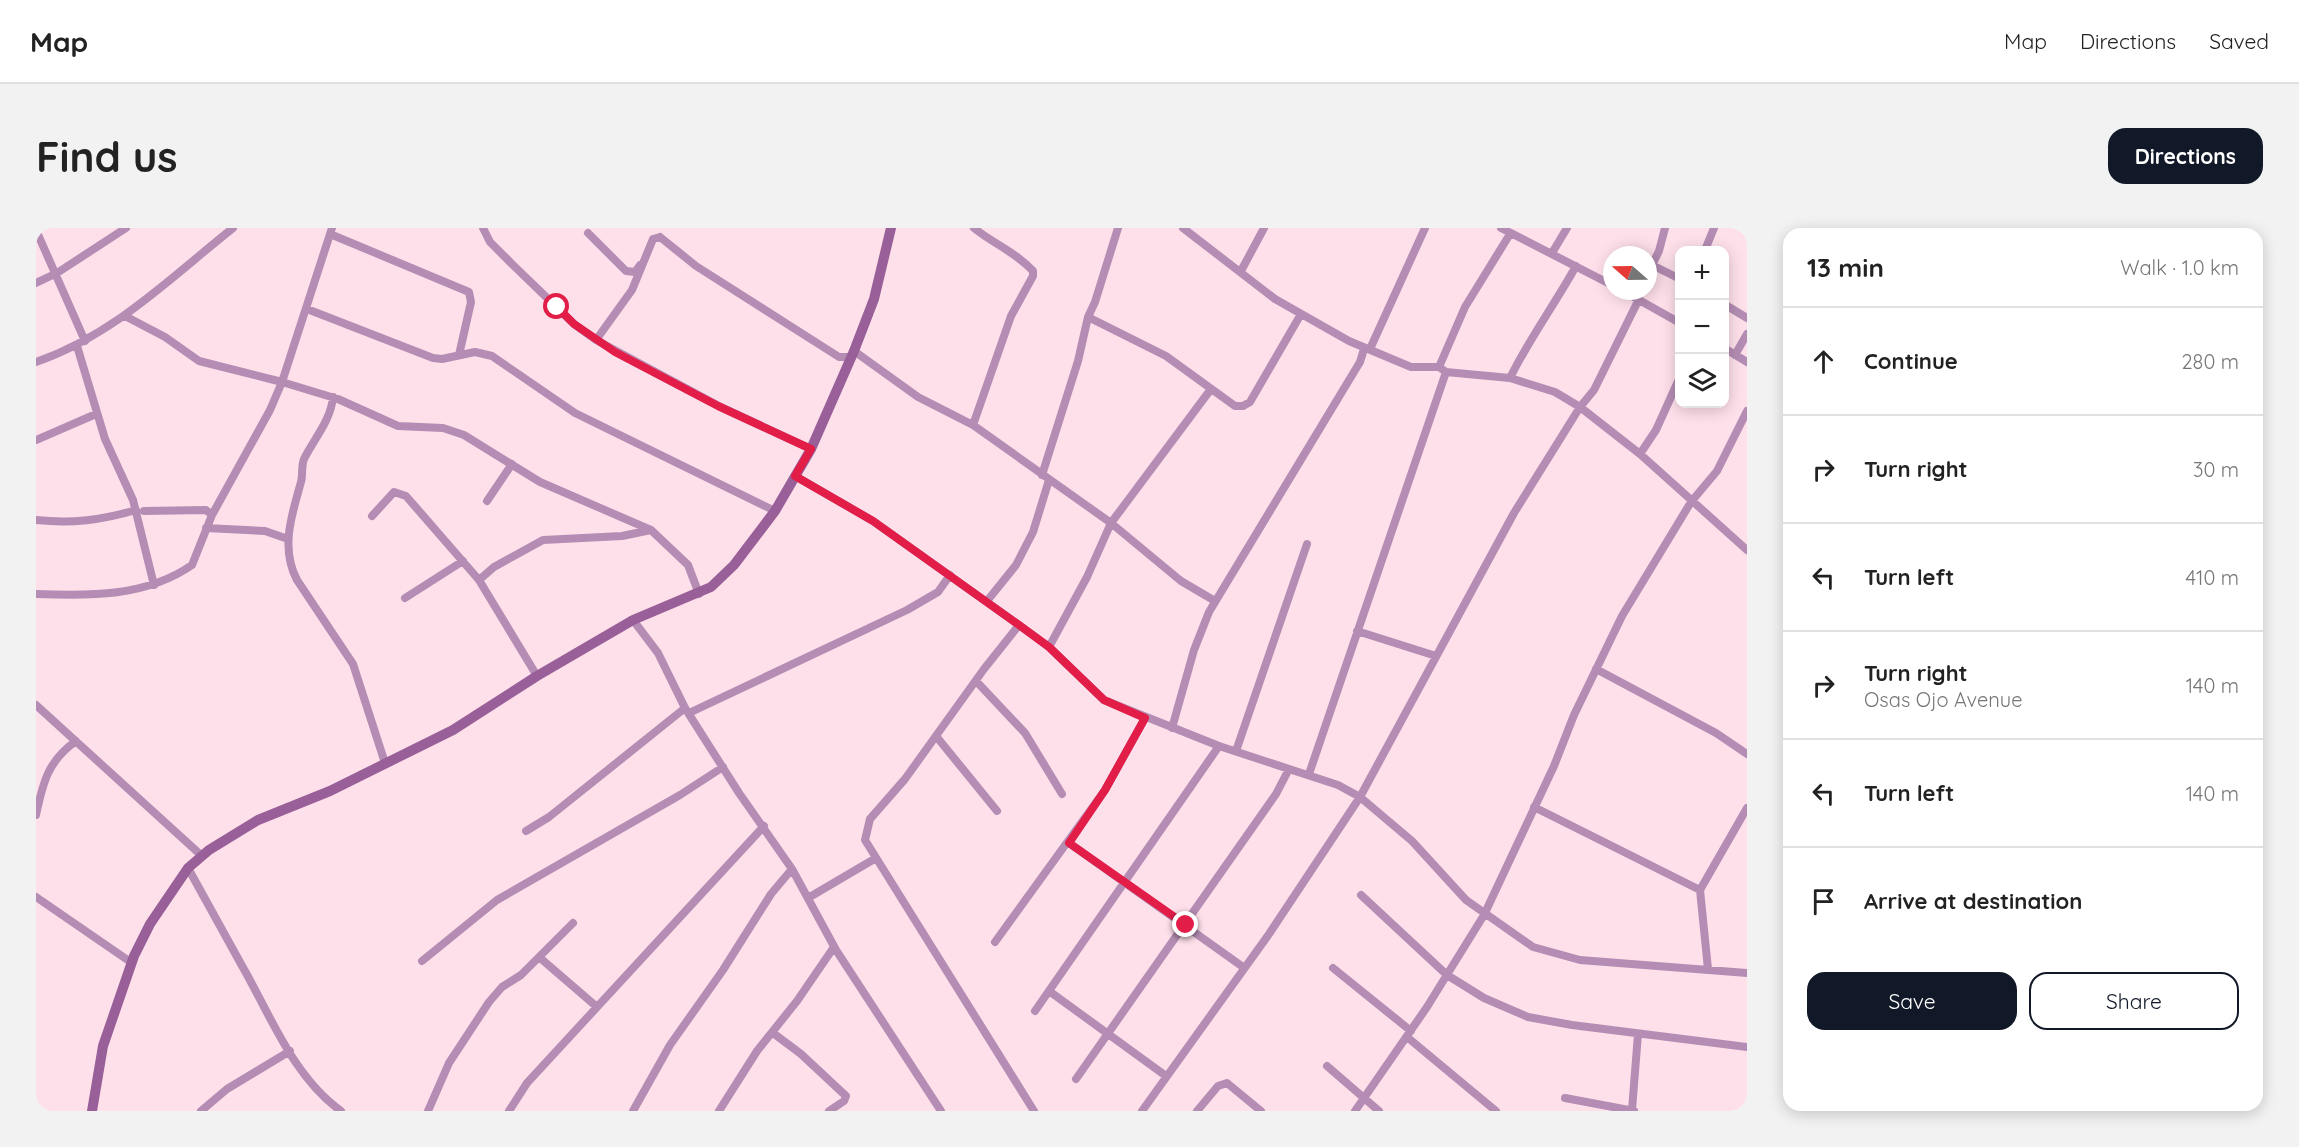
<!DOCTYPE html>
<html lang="en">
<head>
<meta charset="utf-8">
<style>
  :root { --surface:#fff; --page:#f2f2f2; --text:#222; --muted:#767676; --line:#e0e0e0; --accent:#111827 }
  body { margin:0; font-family:Quicksand,sans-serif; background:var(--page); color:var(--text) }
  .controls { position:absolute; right:18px; top:18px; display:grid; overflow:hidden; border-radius:12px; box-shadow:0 3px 15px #0003 }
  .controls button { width:54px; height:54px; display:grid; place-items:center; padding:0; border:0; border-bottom:2px solid var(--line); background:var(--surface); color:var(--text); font:30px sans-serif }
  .compass { position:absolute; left:1567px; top:18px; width:54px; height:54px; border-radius:50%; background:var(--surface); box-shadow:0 3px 15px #0003; rotate:290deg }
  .stop { position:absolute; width:18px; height:18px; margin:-14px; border:4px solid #e11d48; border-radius:50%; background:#fff }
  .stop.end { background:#e11d48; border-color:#fff; box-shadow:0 2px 6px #0008 }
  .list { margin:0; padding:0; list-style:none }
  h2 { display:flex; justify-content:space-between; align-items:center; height:78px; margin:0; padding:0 24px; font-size:26px }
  h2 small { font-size:20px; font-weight:400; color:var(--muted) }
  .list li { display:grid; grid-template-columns:39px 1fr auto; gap:18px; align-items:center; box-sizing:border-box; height:108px; padding:0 24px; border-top:2px solid var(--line) }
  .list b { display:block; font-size:22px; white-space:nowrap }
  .list p { margin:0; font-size:20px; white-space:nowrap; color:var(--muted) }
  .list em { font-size:20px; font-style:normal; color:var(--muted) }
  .actions { display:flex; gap:12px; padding:18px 24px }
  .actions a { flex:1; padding:14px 0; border:2px solid var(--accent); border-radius:18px; text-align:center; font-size:21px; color:var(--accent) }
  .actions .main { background:var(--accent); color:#fff }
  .icon { flex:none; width:33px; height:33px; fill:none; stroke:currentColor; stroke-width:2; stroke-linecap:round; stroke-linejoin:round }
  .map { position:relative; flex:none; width:1711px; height:883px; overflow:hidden; border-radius:18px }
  header { display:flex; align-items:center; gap:36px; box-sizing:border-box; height:84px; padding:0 30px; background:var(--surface); border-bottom:2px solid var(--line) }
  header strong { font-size:28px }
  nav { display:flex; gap:33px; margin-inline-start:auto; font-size:21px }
  .intro { display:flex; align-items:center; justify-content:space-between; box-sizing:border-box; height:144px; padding:0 36px }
  h1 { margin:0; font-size:42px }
  .button { padding:15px 27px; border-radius:18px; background:var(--accent); color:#fff; font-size:21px; font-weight:700 }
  main { display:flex; gap:36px; padding:0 36px }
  aside { flex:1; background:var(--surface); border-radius:18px; box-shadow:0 3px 15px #0003 }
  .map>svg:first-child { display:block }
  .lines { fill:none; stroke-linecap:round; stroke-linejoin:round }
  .street { stroke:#b58db4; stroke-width:8 }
  .secondary { stroke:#995f99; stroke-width:10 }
  .route { stroke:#e11d48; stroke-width:8 }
</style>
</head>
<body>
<header>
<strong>Map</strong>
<nav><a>Map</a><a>Directions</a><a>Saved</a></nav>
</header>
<div class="intro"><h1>Find us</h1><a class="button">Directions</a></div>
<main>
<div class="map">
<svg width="1711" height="883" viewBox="0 0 1711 883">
  <rect width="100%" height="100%" fill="#fee0ea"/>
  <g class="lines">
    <path class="street" d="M296,0l-50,154 56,17 60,27 45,2 21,7 76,47 111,48 37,35 11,29
      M447,0l7,14 23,23 61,59 22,16 123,66 92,43
      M1147,0l92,71 74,42 62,26h28l7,5 64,6 45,14 25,15 60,47 107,96
      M1465,0l111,57
      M0,2l49,111
      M552,5l38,38 9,1 5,-7
      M294,6l139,58 2,10 -12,53
      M624,9l36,29 143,91h13
      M1669,22l9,-22
      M1516,25l15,-25
      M1616,37l28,14
      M1205,43l23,-43
      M1612,45l11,-22 6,-23
      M0,55l21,-10 69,-45
      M1587,63l57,32
      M1688,76l23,14
      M271,81l126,49 9,1 33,-7 17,4 83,57 200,98
      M1052,89l78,39 69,50h8l7,-4 51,-88
      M560,112l36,-50 21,-51 7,-2
      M41,118l28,93 28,61 21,85
      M1688,120l23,14
      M1334,121l55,-121
      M818,123l64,46 55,28 138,98 70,58 34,20
      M1699,127l12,-21
      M0,134c78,-27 134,-84 197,-134
      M1403,139l26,-60 45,-73
      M1474,150c19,-39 45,-74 66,-112
      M297,169c-2,23 -19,42 -29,62 -3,8 -1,16 -3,23 -9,32 -21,66 -4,98l56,84 32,99
      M937,197l38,-109 22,-40v-5c-16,-18 -41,-28 -59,-43
      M0,212l60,-26
      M1604,226l16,-24 24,-53
      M1006,247l36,-114 10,-44 7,-15 23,-74
      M759,248l78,45 146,104 30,22 55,53 115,46 119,39 22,12 52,44 54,59 67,47 47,13 167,13
      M451,273l25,-37
      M108,283l62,-1 6,5
      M336,288l22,-24 12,4 73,84 58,96
      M0,292c36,4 66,0 100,-10
      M170,300l59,3 23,8
      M443,352l15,-13 49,-27 79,-4 29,-6
      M0,366c54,2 110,3 156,-29l20,-50 58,-105 12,-28 -83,-21 -34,-24 -40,-21
      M369,370l58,-37
      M951,373l29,-36 17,-33 16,-52
      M597,392l25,33 27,55 54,85 53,76 44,81 105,161
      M983,397l-35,44 -79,110 -35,40 -5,21 169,271
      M1321,403l79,25
      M1013,419l38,-70 24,-54 100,-134
      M1560,441l120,64 31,21
      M940,453l49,52 37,61
      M0,477l166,151
      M653,485l218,-103 31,-18 12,-17
      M1136,500l22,-78 15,-38 151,-250 4,-13
      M900,508l61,75
      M1200,523l71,-207
      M1273,546l137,-402
      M1498,579l166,83
      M0,587c7,-33 12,-54 40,-74
      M490,603l23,-14 136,-109
      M1033,615l174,124
      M152,640c18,32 35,64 53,96 29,50 52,113 100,147
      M1325,667l86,80 37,23 44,19 44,8 175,22
      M0,669l96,66
      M772,670l68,-40
      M959,714l110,-152 40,-72
      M503,729l58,50
      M386,733l75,-61 183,-105 43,-28
      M1297,740l78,63
      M1672,741l-8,-79 47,-82
      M1013,763l117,85
      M999,783l184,-265
      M737,805l28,21 45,42 -2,5 -15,10
      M1371,809l89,74
      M1291,838l52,45
      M1040,851l200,-285 13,-25
      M1529,870l69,13
      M1596,882l6,-76
      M165,883l26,-22 63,-38
      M392,883l21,-48 40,-61 13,-15 19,-12 52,-52
      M473,883l18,-28 237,-257
      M597,883l37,-66 53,-75 48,-76 21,-25
      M683,883l38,-60 40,-50 37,-54
      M1106,883l127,-177 91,-137 154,-284 66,-106 14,-17 45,-91
      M1161,883l21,-25 9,-3 34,28
      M1319,883l72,-104 57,-92 70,-149 20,-51 48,-99 69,-114 26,-31 30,-60"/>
    <path class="secondary" d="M56,883l11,-65 31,-90 16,-32 38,-56 21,-18 49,-30 72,-29 123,-61 84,-54 96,-56 78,-33 23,-22 41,-54 36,-62 43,-98 20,-52 17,-71"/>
  </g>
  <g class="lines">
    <path class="route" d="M521,79l17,17 41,28 103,54 93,43 -16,27 78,45 146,104 30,22 55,53 41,18 -40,72 -36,53 117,82"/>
  </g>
</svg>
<div class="controls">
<button>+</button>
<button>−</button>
<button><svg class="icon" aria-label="layers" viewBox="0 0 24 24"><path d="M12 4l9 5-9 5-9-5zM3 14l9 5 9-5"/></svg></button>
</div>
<svg class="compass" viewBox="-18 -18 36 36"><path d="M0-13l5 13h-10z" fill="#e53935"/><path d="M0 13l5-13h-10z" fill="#767676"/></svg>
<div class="stop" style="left:521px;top:79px"></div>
<div class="stop end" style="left:1150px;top:697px"></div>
</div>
<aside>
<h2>13 min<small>Walk · 1.0 km</small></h2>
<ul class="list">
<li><svg class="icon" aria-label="ahead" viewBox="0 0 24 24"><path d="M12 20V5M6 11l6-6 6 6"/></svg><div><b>Continue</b></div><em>280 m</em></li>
<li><svg class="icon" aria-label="right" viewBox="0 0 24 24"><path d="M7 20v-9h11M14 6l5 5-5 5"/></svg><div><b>Turn right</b></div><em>30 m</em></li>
<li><svg class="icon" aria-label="left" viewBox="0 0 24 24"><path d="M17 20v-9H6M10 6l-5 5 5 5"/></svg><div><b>Turn left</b></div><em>410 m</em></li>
<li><svg class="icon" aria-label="right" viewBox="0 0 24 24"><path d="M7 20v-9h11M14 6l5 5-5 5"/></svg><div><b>Turn right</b><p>Osas Ojo Avenue</p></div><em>140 m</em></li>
<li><svg class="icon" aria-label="left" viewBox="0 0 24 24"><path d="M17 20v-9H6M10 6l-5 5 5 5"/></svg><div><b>Turn left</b></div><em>140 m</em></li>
<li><svg class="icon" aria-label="arrive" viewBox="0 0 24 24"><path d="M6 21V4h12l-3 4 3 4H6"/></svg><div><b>Arrive at destination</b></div></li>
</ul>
<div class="actions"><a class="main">Save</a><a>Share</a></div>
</aside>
</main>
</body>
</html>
